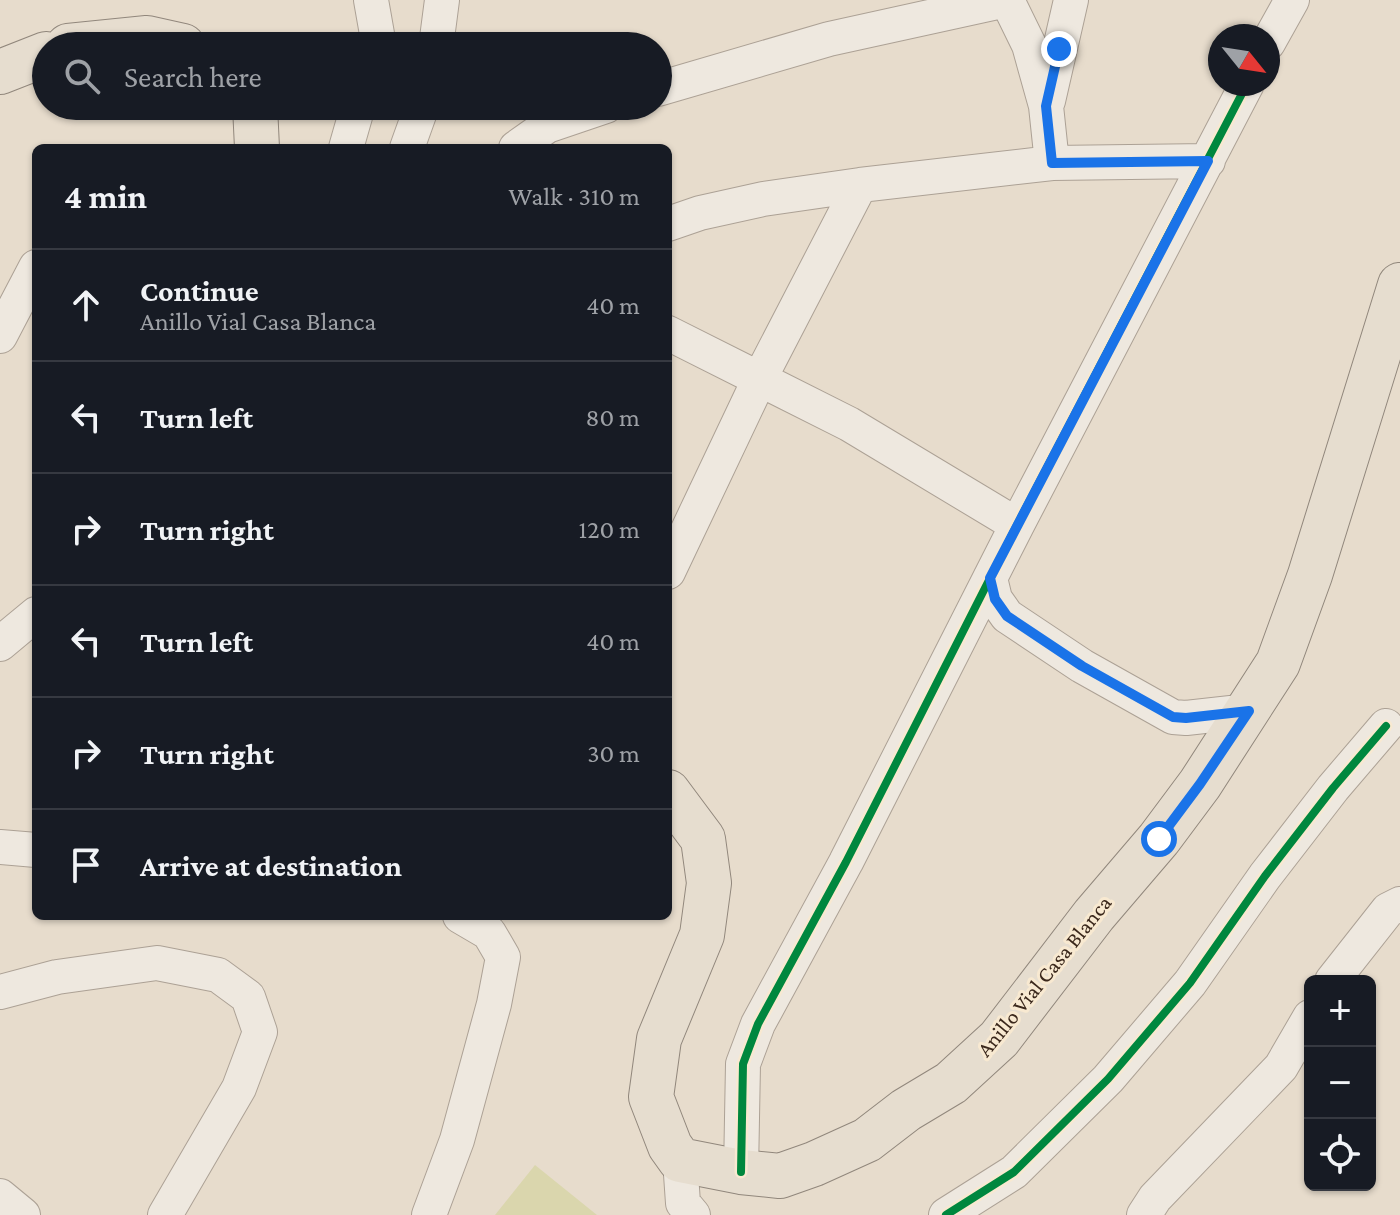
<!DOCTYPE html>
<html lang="en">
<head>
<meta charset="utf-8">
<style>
  :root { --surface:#171b24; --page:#242831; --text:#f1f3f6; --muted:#9ea1a6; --line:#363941 }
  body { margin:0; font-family:"Crimson Pro",serif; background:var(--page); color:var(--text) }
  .controls { position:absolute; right:24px; bottom:24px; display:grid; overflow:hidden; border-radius:12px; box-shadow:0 2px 6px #0004 }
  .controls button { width:72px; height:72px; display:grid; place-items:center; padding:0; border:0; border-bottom:2px solid var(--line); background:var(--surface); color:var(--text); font:40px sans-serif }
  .compass { position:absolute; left:1208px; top:24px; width:72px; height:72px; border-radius:50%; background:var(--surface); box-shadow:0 2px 6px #0004; rotate:120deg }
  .stop { position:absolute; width:24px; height:24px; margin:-18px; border:6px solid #1a73e8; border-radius:50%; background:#fff }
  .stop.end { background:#1a73e8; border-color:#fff; box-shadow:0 2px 8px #0008 }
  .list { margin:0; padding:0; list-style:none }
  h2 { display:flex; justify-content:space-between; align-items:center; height:104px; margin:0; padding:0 32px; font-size:34px }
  h2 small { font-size:26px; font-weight:400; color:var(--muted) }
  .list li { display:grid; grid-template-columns:52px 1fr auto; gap:24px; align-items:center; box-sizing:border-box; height:112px; padding:0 32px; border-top:2px solid var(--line) }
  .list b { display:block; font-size:30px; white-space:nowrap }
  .list p { margin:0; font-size:26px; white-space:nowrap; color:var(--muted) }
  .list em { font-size:26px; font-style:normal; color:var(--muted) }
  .icon { flex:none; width:44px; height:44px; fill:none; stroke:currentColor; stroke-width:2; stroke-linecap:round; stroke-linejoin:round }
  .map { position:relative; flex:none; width:1400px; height:1215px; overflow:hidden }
  .search { position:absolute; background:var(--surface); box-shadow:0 2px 6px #0004; left:32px; top:32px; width:640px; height:88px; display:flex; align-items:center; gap:20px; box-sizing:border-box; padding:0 28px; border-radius:44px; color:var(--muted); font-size:30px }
  .panel { position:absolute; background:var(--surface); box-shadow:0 2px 6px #0004; left:32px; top:144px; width:640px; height:776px; border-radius:12px }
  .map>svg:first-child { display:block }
  .green { fill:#dad6ad }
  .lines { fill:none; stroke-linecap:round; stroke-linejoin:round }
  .minor-casing { stroke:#aca195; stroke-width:36 }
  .major-casing { stroke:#91877c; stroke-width:46 }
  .minor { stroke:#eee8df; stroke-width:34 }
  .major { stroke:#e6ddcf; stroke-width:44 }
  .cycleway-casing { stroke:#f8e9d1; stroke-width:13 }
  .cycleway { stroke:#00873e; stroke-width:8 }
  .route { stroke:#1a73e8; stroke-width:10 }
  .labels { text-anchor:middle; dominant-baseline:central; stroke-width:6; stroke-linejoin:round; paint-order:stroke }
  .street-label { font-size:22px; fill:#3b281c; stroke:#f8e9d1 }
</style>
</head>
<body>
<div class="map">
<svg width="1400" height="1215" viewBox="0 0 1400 1215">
  <rect width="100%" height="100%" fill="#e7dccc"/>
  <path class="green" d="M535,1165l62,50h-102z"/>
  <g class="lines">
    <g class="minor-casing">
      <path id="minor" d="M371,0l6,34 -4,12
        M1007,0l22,45 17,61 6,57
        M1268,43l24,-43
        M436,46l6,-46
        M658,89l171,-50 178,-39
        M1048,101l23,-101
        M346,148l12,-42
        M407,148l15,-42
        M516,148l31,-22 59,-20
        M668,224l32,-11 63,-14 97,-14 192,-22 156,-2
        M668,333l181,91 168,101
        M0,336l36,-69
        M668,572l92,-194 100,-193
        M990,578l5,21 12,17 75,50 91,51 13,1 63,-7
        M0,644l36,-30
        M0,847l36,3
        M1332,981l56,-71 12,-6
        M0,992l57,-15 100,-14 61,12 30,22 12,35 -21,56 -74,127
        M680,1160l3,43 10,12
        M741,1172l2,-108 15,-40 88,-162 171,-337 230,-441
        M0,1196l23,19
        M429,1215l28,-75 37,-136 9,-47 -14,-24 -29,-17
        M946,1215l68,-43 94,-93 82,-96 75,-107 68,-88 53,-62
        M1144,1215l11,-17 126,-131 29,-50"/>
    </g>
    <g class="major-casing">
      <path id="major" d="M68,46l79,-8 36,8
        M0,72l46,-18
        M255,106l2,42
        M668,792l35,47 6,44 -7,52 -43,104 -8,58 19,49 10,14 61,12 39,4 34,-12 53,-24 39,-30 45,-27 48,-44 95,-124 65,-76 41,-55 78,-121 32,-88 90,-290"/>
    </g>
    <use href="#minor" class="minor"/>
    <use href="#major" class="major"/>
    <g class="cycleway-casing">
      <path id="cycleway" d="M741,1172l2,-108 15,-40 88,-162 171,-337 230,-441
        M946,1215l68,-43 94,-93 82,-96 75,-107 68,-88 53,-62"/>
    </g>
    <use href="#cycleway" class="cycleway"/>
  </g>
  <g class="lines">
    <path class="route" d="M1059,49l-13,57 6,57 156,-2 -218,417 5,21 12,17 75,50 91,51 13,1 63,-7 -49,73 -41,55"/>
  </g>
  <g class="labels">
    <g class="street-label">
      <text transform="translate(1044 976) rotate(-51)">Anillo Vial Casa Blanca</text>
    </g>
  </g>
</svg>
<div class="controls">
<button>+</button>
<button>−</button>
<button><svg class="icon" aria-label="locate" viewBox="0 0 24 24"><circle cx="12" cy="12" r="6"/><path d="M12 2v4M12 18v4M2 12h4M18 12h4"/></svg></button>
</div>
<svg class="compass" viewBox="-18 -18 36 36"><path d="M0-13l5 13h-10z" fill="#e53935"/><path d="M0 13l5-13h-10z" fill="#9ea1a6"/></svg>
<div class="stop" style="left:1159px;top:839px"></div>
<div class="stop end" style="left:1059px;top:49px"></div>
<div class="search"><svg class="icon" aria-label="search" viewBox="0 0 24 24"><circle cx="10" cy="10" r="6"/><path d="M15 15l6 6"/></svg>Search here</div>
<section class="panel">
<h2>4 min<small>Walk · 310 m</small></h2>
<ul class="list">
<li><svg class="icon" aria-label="ahead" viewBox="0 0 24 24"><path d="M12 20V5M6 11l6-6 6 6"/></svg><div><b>Continue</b><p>Anillo Vial Casa Blanca</p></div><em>40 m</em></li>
<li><svg class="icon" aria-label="left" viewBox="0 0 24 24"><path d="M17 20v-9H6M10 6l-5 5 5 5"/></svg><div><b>Turn left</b></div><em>80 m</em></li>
<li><svg class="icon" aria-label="right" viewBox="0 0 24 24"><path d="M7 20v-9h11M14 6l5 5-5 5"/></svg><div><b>Turn right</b></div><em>120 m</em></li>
<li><svg class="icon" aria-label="left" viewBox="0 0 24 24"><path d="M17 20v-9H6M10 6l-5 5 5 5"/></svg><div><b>Turn left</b></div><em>40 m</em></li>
<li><svg class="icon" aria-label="right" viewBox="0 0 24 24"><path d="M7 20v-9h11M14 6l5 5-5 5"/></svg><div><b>Turn right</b></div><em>30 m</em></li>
<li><svg class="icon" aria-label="arrive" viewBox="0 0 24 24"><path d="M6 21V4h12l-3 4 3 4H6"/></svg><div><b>Arrive at destination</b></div></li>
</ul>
</section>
</div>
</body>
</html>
